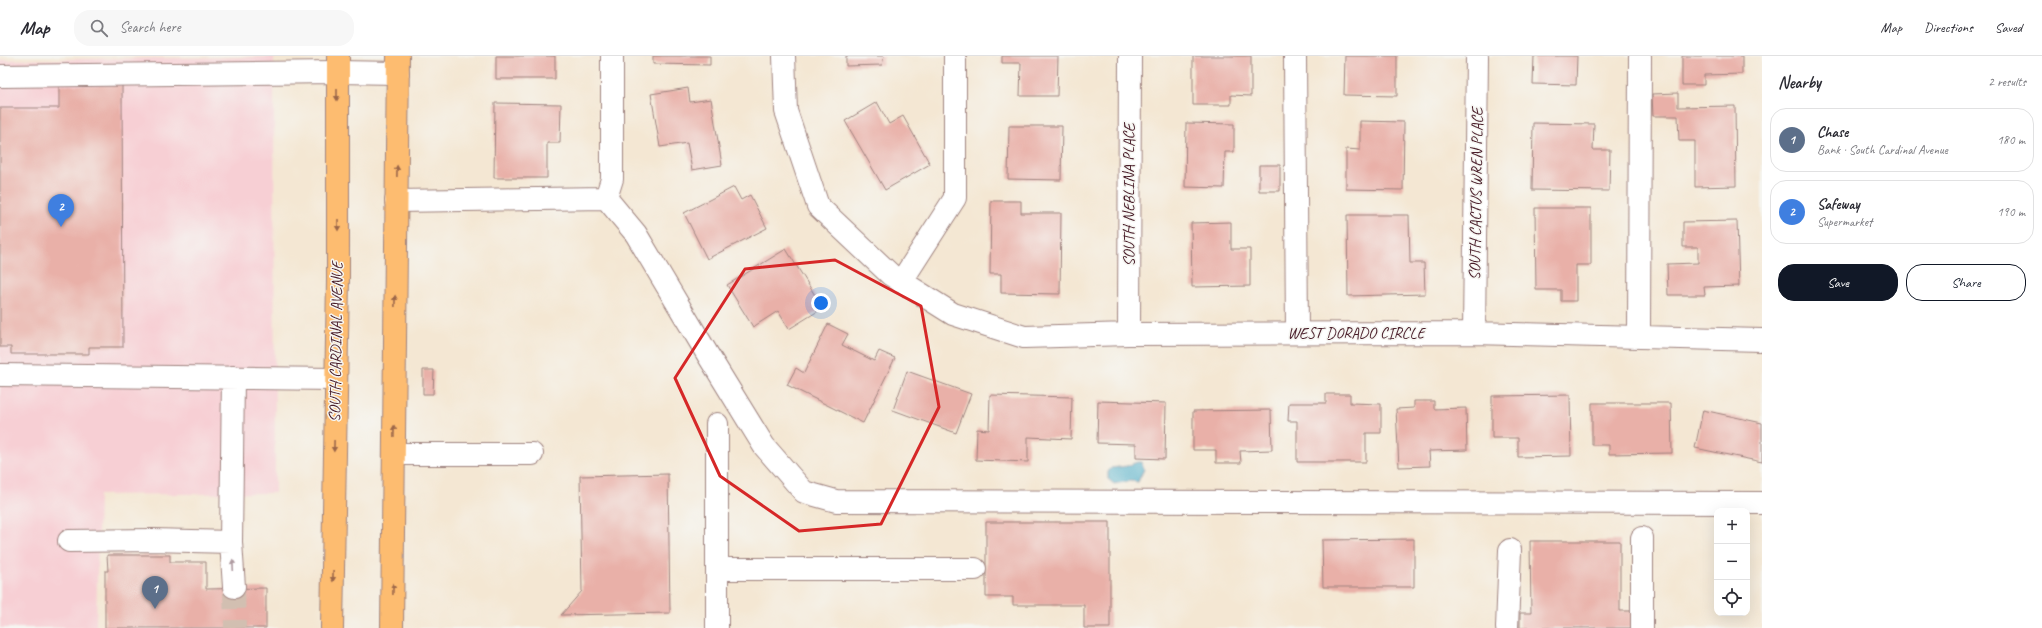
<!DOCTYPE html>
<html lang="en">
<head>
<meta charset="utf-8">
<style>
  :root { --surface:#fff; --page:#f7f7f7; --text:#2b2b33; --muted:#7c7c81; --line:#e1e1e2; --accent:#111827 }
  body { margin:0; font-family:Caveat,sans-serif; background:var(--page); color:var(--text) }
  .controls { position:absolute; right:12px; bottom:12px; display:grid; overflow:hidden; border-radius:8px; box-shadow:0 4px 16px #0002 }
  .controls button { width:36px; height:36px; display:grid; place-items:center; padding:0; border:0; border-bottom:1px solid var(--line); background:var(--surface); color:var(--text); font:20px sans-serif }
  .you { position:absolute; left:821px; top:247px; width:14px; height:14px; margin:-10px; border:3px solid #fff; border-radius:50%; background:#1a73e8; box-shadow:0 0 0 6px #1a73e833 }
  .badge { display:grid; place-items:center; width:26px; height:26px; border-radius:50%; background:var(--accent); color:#fff; font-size:13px; font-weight:700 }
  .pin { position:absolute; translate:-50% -33px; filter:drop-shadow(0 1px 2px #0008) }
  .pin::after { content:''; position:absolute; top:21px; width:14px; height:12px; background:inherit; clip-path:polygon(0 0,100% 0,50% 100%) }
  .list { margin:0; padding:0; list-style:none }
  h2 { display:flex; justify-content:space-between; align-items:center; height:52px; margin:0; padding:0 16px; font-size:17px }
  h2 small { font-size:13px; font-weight:400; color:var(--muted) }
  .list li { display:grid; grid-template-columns:26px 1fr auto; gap:12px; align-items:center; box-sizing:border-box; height:64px; margin:0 8px 8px; padding:0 8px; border:1px solid var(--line); border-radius:16px }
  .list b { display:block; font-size:15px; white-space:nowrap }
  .list p { margin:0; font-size:13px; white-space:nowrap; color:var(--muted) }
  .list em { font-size:13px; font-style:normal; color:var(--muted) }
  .actions { display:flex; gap:8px; padding:12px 16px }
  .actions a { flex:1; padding:9px 0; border:1px solid var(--accent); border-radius:16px; text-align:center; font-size:14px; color:var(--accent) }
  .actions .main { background:var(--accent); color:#fff }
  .icon { flex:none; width:22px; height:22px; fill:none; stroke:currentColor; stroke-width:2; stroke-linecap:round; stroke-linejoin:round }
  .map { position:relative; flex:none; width:1762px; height:572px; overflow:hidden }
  header { display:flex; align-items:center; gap:24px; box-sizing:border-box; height:56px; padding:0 20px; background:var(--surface); border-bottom:1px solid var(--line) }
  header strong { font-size:19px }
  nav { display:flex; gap:22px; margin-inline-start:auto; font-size:14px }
  .search { width:280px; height:36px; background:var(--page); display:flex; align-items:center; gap:10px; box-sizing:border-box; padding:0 14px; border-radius:16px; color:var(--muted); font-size:15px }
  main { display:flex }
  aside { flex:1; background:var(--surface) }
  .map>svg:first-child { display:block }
  .built { fill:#f7cfd4 }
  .water { fill:#45a9c5; stroke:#486478 }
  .building { fill:#e9b0a8 }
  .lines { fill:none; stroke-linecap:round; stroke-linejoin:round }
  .minor-tunnel { stroke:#d2bfb1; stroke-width:22; stroke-dasharray:22 11; stroke-linecap:butt }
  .minor-casing { stroke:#9f837f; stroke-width:24 }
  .major-casing { stroke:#9f837f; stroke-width:24 }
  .minor { stroke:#fff; stroke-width:22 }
  .major { stroke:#fdbc6f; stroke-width:22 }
  .oneway { fill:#9b664a }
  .oneway2 { fill:#ae9aa0 }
  .marked { fill:none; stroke:#d62828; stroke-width:3; stroke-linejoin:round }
  .labels { text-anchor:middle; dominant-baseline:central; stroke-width:3; stroke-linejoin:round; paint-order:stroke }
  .street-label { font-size:16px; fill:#4a1f2b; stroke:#f6f6f2 }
</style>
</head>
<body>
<header>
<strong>Map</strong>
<div class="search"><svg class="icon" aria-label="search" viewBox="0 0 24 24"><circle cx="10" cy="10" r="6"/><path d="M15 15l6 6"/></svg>Search here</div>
<nav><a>Map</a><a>Directions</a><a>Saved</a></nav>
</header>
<main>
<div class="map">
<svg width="1762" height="572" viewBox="0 0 1762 572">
  <rect width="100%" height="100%" fill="#f6f6f2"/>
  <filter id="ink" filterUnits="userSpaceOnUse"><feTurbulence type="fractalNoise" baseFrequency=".025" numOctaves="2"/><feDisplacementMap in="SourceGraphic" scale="8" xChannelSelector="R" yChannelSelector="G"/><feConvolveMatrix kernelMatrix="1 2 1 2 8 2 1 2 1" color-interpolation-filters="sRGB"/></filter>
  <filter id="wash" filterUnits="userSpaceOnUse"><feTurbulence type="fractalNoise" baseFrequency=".012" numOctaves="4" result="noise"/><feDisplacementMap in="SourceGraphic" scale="16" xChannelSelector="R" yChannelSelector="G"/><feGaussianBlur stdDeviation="0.9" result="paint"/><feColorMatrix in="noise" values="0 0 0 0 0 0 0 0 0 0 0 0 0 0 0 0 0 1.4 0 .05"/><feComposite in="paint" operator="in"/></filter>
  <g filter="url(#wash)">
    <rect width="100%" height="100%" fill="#f4e7d3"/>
    <path class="built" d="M274,1l1,436 -176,2 -3,133h-96v-568z"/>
    <path class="water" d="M1137,406h4l3,7 -6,13 -8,-1 -16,3 -6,-5v-7l3,-4 16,-2z"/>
    <g id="blocks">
      <path class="building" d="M496,0h59v23h-59z
        M653,0h57v9l-57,-1z
        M846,0h38l-2,9 -36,1z
        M1002,0h56l-1,40h-37l1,-33h-19z
        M1193,0h58v40l-20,-1v10h-38z
        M1345,0h52v40l-53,-1z
        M1534,0h43l-1,29 -43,-1z
        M1682,0h60v18l-38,1v10h-22z
        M59,29h63l1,262h-34v7h-78v-7h-11v-239h59z
        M688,32l2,14 21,-3 11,66 -30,5 -5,-27 -27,4 -9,-53z
        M1678,37v14l57,-1 1,80 -41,1v-46h-16l-1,-25h-25l-1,-22z
        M877,46l12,22 14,-8 27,48 -45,26 -40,-69z
        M495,47l66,1 -1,39h-13v35h-53z
        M1360,65l44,1 -1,68 -57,-1v-40l14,1z
        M1186,67l48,1v28h-9l-1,36 -39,-1z
        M1533,67l61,1 -1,26h17l-1,41 -77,-1z
        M1009,70h53l-1,54 -53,-1z
        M1259,109h21v26h-21z
        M734,131l7,13 9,-5 17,33 -60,31 -23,-46z
        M991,145h30v12h40l-1,81 -59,-1v-19h-11z
        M1535,152h56v57h-15v36h-15v-11h-25z
        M1347,159h62l1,48h14l1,31 -77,2z
        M1737,165l2,65 -35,1 1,8h-37l-1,-31 31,-1v-16h-15v-25z
        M1231,166v27h19v37l-58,1 -1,-64z
        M786,193l37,59 -34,21 -11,-18 -25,16 -26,-42z
        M828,268l20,10 -6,11 32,16 5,-10 16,7 -32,65 -76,-38 9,-17 8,5z
        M423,314h11l-1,24h-10z
        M907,315l64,23 -15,39 -63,-23z
        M1326,338h24v9l31,1v29h-15v29h-69v-41h-9l1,-18h37z
        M990,339l82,2 -1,42 -43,-2v25l-52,-2 1,-31 12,1z
        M1570,339l1,61 -53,1v-19h-26v-42z
        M1098,345l68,2 -1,56 -29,-1v-14l-39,-1z
        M1414,345h20v8l32,-1 1,42 -38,1 1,15 -31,1 -3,-58 18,-1z
        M1592,347h79l1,50 -63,1v-9h-17z
        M1271,354l1,40 -32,1 1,12h-25v-13h-23v-39z
        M1703,354l59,13v39l-67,-14z
        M668,418l2,139 -109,2 21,-24 -2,-115z
        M986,466h124v106h-26v-23h-71v-8h-27z
        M1414,483v48h-91l-1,-47z
        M1530,485h90v70h13v17h-113v-15h11z
        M107,499h63v7h36v27l60,-1v40h-161v-57h3z"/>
    </g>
  </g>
  <g filter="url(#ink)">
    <use href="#blocks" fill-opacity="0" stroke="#9f837f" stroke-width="1"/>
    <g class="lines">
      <path class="minor-tunnel" d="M234,531l1,41"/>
      <g class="minor-casing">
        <path id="minor" d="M784,0l2,55 32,95 73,69 62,39 71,23 105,-3 345,-1 288,7
          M1295,0l2,277
          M0,20l337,-4 61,1
          M606,142l6,-19v-123
          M396,145l210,-3 30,36 72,121 56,91 40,46 32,9 926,2
          M901,226l54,-84v-142
          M1474,277l3,-277
          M1129,278l1,-278
          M1639,281l1,-281
          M0,319l335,4
          M394,398h138
          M69,485l83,-1 79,2 2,-165
          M231,486l3,45
          M717,513h258
          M717,572v-204
          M1507,572l3,-78
          M1642,572v-90"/>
      </g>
      <g class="major-casing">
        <path id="major" d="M332,572l6,-349v-223
          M392,572l6,-572"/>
      </g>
      <use href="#minor" class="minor"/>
      <use href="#major" class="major"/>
    </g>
    <defs><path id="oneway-solid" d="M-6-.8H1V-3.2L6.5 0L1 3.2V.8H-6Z"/></defs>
    <g class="oneway">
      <use href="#oneway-solid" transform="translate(337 39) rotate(90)"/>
      <use href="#oneway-solid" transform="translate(397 115) rotate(-89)"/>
      <use href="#oneway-solid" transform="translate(338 169) rotate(90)"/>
      <use href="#oneway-solid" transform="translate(395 245) rotate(-89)"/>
      <use href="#oneway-solid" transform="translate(394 375) rotate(-89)"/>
      <use href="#oneway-solid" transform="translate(334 390) rotate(91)"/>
      <use href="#oneway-solid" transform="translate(333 520) rotate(91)"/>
      <use href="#oneway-solid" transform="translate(393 533) rotate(-89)"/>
    </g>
    <use class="oneway2" href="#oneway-solid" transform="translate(233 509) rotate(-93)"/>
  </g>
  <path class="marked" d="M835,204l86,46 18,101 -58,117 -82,7 -79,-55 -45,-98 70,-109z"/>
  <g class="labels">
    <g class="street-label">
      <text transform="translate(1476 138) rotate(-89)">SOUTH CACTUS WREN PLACE</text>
      <text transform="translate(1129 139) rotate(-90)">SOUTH NEBLINA PLACE</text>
      <text x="1356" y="277">WEST DORADO CIRCLE</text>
      <text transform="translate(336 286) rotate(-89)">SOUTH CARDINAL AVENUE</text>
    </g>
  </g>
</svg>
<div class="controls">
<button>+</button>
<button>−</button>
<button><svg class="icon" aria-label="locate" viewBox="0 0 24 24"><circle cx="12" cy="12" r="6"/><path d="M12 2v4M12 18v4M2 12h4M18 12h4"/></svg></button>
</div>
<div class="you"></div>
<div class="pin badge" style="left:155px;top:553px;background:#5c6f8a">1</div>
<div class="pin badge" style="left:61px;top:171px;background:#3f7fe0">2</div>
</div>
<aside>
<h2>Nearby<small>2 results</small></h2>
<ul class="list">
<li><span class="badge" style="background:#5c6f8a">1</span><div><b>Chase</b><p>Bank · South Cardinal Avenue</p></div><em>180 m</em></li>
<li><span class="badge" style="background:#3f7fe0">2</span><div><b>Safeway</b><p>Supermarket</p></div><em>190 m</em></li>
</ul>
<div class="actions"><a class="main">Save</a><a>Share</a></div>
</aside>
</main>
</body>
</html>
